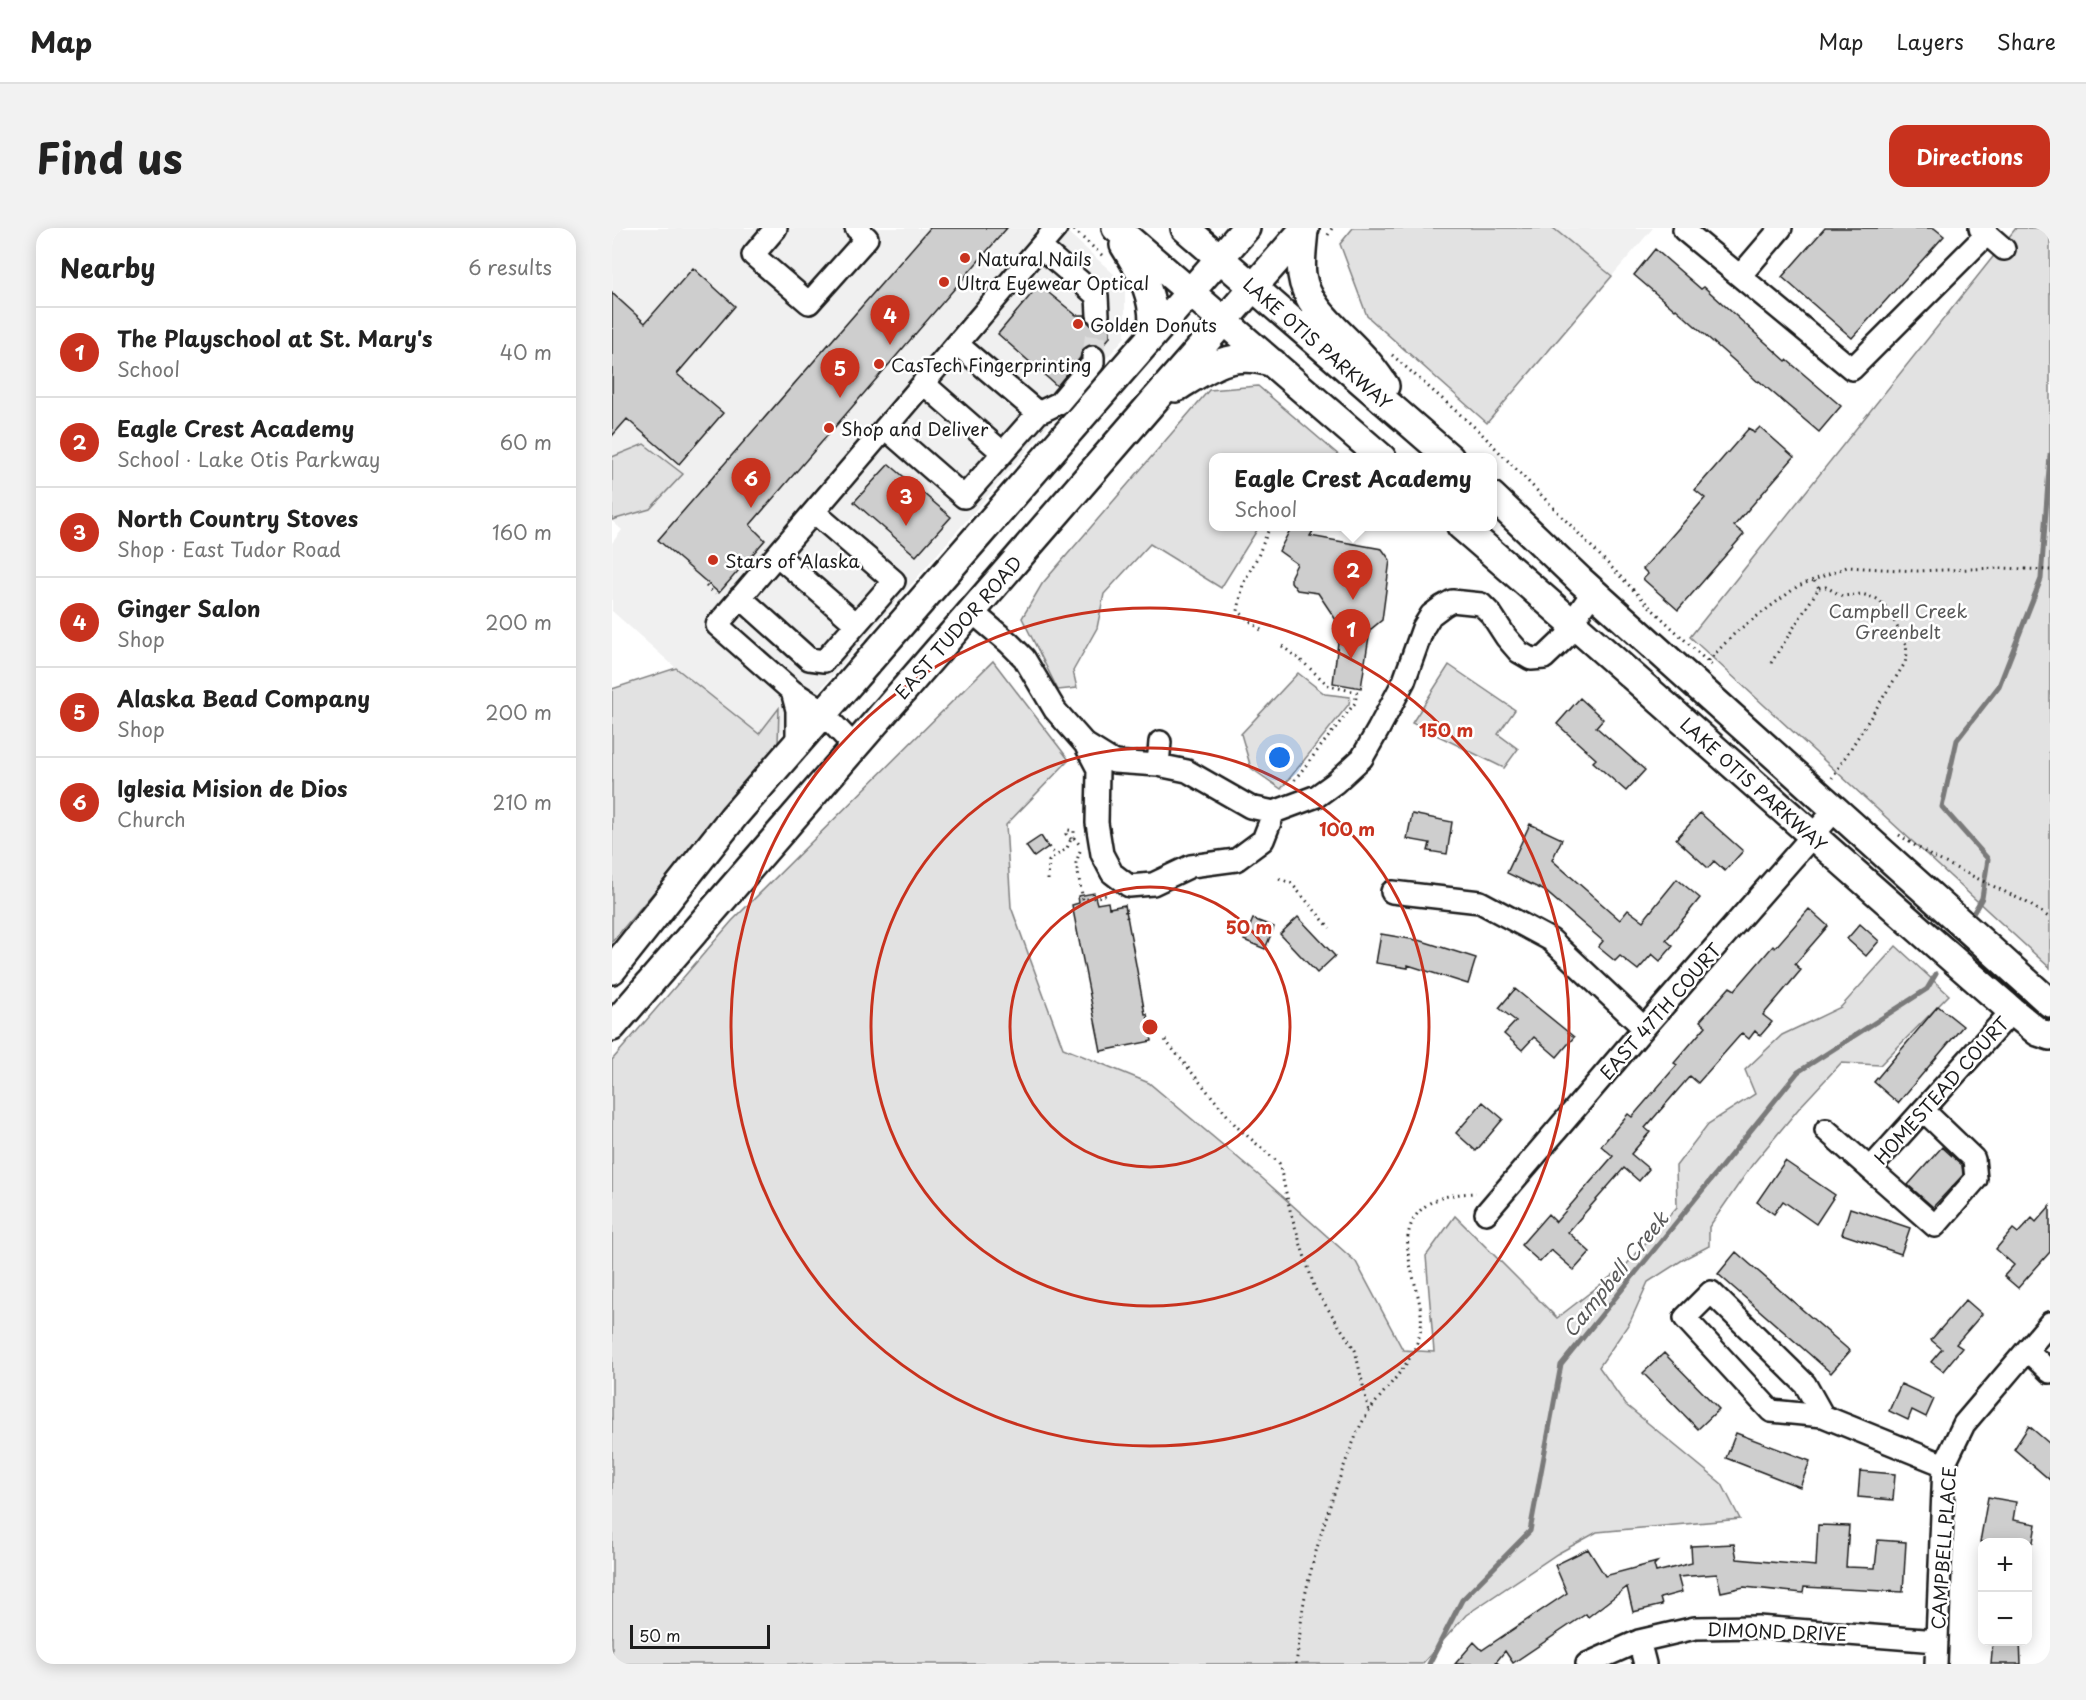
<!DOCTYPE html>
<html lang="en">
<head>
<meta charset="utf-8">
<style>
  :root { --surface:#fff; --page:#f2f2f2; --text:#222; --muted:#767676; --line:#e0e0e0; --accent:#c8321e }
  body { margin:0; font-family:"Playpen Sans",sans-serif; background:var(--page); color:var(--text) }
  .controls { position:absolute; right:18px; bottom:18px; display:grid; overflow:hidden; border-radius:12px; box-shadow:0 3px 15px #0003 }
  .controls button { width:54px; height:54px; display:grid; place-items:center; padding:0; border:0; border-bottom:2px solid var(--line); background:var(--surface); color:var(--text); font:30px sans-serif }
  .scale { position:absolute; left:18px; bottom:15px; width:140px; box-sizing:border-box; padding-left:6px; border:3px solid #1c1c1c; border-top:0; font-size:16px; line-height:21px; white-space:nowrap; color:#1c1c1c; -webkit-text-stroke:4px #fff; paint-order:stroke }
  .you { position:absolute; left:668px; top:530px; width:21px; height:21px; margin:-15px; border:4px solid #fff; border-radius:50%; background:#1a73e8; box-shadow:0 0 0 9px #1a73e833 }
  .badge { display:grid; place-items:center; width:39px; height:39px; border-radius:50%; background:var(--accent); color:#fff; font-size:20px; font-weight:700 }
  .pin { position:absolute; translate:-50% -50px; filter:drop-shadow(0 2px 3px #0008) }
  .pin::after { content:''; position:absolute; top:32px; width:21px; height:18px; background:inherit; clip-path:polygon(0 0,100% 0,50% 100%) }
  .popup { position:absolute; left:597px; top:225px; width:288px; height:78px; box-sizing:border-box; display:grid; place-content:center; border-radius:12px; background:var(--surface); filter:drop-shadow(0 2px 4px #0005); font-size:20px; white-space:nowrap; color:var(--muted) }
  .popup b { font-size:22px; color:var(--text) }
  .popup::after { content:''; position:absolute; left:50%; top:100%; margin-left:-12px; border:12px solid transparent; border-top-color:var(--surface) }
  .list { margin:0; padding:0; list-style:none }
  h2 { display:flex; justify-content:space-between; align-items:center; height:78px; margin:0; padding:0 24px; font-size:26px }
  h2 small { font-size:20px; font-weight:400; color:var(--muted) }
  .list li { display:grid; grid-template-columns:39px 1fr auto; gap:18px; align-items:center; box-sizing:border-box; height:90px; padding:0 24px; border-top:2px solid var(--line) }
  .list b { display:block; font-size:22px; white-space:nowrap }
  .list p { margin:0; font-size:20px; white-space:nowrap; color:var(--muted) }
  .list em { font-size:20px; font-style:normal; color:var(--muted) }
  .map { position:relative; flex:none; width:1438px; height:1436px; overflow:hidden; border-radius:18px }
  header { display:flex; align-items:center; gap:36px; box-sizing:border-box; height:84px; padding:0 30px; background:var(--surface); border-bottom:2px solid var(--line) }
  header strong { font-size:28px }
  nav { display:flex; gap:33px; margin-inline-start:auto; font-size:21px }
  .intro { display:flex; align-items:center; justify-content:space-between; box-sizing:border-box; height:144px; padding:0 36px }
  h1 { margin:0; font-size:42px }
  .button { padding:15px 27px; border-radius:18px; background:var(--accent); color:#fff; font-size:21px; font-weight:700 }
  main { display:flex; gap:36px; padding:0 36px }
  aside { flex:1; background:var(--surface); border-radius:18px; box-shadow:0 3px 15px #0003 }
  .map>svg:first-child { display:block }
  .built { fill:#f0f0f0 }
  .green { fill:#e2e2e2; stroke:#7f7f7f; stroke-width:1.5 }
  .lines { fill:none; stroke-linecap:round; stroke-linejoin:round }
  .stream { stroke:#7a7a7a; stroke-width:5 }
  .building { fill:#cecece; stroke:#1c1c1c; stroke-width:1.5 }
  .minor-tunnel { stroke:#ddd; stroke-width:21; stroke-dasharray:21 10; stroke-linecap:butt }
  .minor-casing { stroke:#1c1c1c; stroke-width:26 }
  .major-casing { stroke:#1c1c1c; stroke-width:32 }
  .path { stroke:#1c1c1c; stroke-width:3; stroke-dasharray:1.5 4.5; stroke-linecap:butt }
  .minor { stroke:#fff; stroke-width:21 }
  .major { stroke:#fff; stroke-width:27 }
  .ring { fill:none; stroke:#c8321e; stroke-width:3 }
  .poi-dot { fill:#c8321e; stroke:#fff; stroke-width:2 }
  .labels { text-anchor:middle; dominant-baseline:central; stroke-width:5; stroke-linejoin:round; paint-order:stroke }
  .poi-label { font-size:18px; fill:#1c1c1c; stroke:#fff; text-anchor:start }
  .street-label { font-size:18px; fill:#1c1c1c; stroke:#fff }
  .park-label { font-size:18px; fill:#575757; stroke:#fff }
  .water-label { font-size:20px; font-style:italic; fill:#5a5a5a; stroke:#fff }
  .centre { fill:#c8321e; stroke:#fff; stroke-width:3 }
  .ring-label { font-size:18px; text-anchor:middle; font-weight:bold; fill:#c8321e; stroke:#fff; stroke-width:5; stroke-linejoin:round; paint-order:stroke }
</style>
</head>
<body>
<header>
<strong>Map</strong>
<nav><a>Map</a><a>Layers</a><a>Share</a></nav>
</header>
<div class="intro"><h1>Find us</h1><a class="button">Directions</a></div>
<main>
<aside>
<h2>Nearby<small>6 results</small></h2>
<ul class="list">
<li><span class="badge">1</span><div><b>The Playschool at St. Mary's</b><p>School</p></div><em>40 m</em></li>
<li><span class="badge">2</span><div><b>Eagle Crest Academy</b><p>School · Lake Otis Parkway</p></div><em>60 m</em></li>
<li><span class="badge">3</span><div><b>North Country Stoves</b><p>Shop · East Tudor Road</p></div><em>160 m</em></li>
<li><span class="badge">4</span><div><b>Ginger Salon</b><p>Shop</p></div><em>200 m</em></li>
<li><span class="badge">5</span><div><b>Alaska Bead Company</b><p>Shop</p></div><em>200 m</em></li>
<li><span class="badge">6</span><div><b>Iglesia Mision de Dios</b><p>Church</p></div><em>210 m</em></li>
</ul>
</aside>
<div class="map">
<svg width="1438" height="1436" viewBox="0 0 1438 1436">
  <rect width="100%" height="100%" fill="#fff"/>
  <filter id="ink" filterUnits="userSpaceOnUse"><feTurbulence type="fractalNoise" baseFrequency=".0167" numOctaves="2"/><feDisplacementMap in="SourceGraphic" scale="12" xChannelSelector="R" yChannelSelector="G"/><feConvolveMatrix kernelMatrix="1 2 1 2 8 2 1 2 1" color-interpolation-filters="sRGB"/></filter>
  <g filter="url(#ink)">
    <path class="built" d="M0,0h451l62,56v53l-357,413 -156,-139v-68l10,-13 -10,-9z
      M941,0h100l-41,48z"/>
    <path class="green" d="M741,0h200l59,48 -125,147 -120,-107 -27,-72z
      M1404,0h34v740l-360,-331z
      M646,158l83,71 -127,1v68l45,1 -38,61 -71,-44 -46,50 -7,34 -24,43 4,17 -19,2 -36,-72 20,-34 167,-194z
      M32,216l39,30 -33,35 -38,11v-63z
      M381,433l76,99 -63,65 5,82 52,141 86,35 113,95 94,84 47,88 31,2 -8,-96 29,-40 102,102 70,-54 50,-57 -1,-41 32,-42 47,-30 -10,-24 37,-35 59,-28 55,-61 53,49 -69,70 -39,-2 -41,44 -48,58 -43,62v19l-25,13 -36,23 -18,40 -31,45 27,38 96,79 18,35 -143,13 -40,22 -91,61 -44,49h-810v-604l120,-139z
      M837,437l66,45 -17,24 20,15 -14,19 -92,-45z
      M64,440l83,66 20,-26 -1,36 -166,198v-253z
      M686,445l27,21 25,3 -1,7 -68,85 -30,-21 -10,-34z"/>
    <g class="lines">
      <path class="stream" d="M1362,684l8,-14 6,-39 -46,-52 15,-67 42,-54 42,-107 9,-124
        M817,1436l33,-64 68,-69 31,-166 237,-293 129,-83 9,-15"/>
    </g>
    <path class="building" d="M318,0h77l-257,297 15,15 -46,53 -61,-53z
      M1213,0h109l10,8 -92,102 -70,-61z
      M1043,21l46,40 3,-2 82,74 1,-1 54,46 -22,26 -60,-51 -1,1 -82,-73 -1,1 -41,-35z
      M81,40l42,38 -58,68 46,39 -44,51 -52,-45 -15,17v-143l33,30z
      M427,57l37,30h9l2,6 5,5 7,2 11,-5v14l-9,11 -7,-4 -8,2 -4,5 -2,7 -23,28 -59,-52z
      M1148,199l34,30 -60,69 10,8 -66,76 -35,-31 5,-5 -5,-5 62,-71 -10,-8 54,-62 5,5z
      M277,236l62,53 -35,39 -62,-54z
      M680,298h24l-6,10 72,13 8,11 -8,60 -12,10 -9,58 -28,-5 7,-57 -22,-33 -21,-3 -6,-8v-6l6,-12 -18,-13z
      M968,470l23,21 -7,8 49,43 -19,21 -33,-29 3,-3 -39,-35z
      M1088,585l43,38 -18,20 -11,-10 -6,7 -32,-29z
      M800,586l40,8 -5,32 -19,-3 2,-8 -23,-4z
      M918,596l32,15 -10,21 68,60 8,-10 15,11 34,-42 23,19 -34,42 7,6 -13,15 -8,-7 -14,16 -18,-14 -5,5 -17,-14 5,-6 -58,-50 -38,-18z
      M429,608l7,11 -14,10 -8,-11z
      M482,665l3,11 11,-2 1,6 16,-3 20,109h2l5,27 -51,10 -29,-146 7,-2 -1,-7z
      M1197,681l19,17 -33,38 6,6 -38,45 9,7 -12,14 -5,-5 -6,8 -7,-6 -44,50 -8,-7 -45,52 5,4 -19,22 18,15 -10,12 -15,-13 -56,64 22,20 -16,18 -23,-20 -11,12 -19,-17 27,-31 8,8 57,-66 -12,-10 27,-32 4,3 45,-52 -3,-2 32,-37 -6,-5 30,-34 5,3 38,-44 2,2z
      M686,689l37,39 -18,17 -37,-39z
      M641,691l21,8 -9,22 -21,-9z
      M1248,696l19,17 -13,15 -19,-17z
      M769,706l41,7 54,17 -8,26 -60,-19v3l-32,-5z
      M903,761l59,48 -17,20 -23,-20 -12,13 -18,-16 12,-13 -17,-13z
      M1326,778l25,20 -65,77 -24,-21z
      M871,874l20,17 -27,32 -20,-18z
      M1330,919l20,18 1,10 -30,32 -25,-22z
      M1173,933l50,34 -19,29 -33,-23 -9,13 -17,-12z
      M1438,978v46l-32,36 -14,-12 10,-11 -18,-16 17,-20 5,4 14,-15 4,4z
      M1238,980l60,20 -9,26 -59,-20z
      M1124,1024l114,99 -19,22 -113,-99z
      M1354,1072l16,14 -26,30 6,4 -19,23 -12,-9 11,-13 -11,-9z
      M1052,1125l55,56 -21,20 -55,-56z
      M1289,1156l33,15 -8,18 -14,-7 -4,10 -19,-9z
      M1417,1198l21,18v36l-36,-31z
      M1124,1205l74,28 -10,26 -74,-29z
      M1248,1243l35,3 -2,26 -35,-3z
      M1376,1269l28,5 -3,18 23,4 -3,18h-53z
      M1206,1297l31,1 -3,41 29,1 3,-28 28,2 -3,50 -99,-5 -1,6 -59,-6 -23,5 -4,-18 -39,3 4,15 -22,6 2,7 -29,7 -6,-25 -39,30 -2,-3 -73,49 -8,-12 -9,11 3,2h-44l19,-22 8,8 85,-57 -12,-28 33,-16 17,27 52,-14 -3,3 2,7 36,-9 -1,-17 43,-2 3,15 79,7z
      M1381,1413h27l1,23h-30z"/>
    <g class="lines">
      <path class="minor-tunnel" d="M481,129l5,-42"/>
      <g class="minor-casing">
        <path id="minor" d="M164,0l-23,27 56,48 58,-65 -11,-10
          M1368,0l24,21
          M1072,2l168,139 135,-135
          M428,19l57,49 1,19
          M1128,48l41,-48
          M311,155l80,70
          M426,185l21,-10 34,-40v-6
          M273,200l79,69 74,-84 -81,-69
          M165,327l79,69
          M128,369l69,62 15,2 70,-80 -80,-69
          M359,383l38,32 15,15 31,52 30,34 29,18 44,3 29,6 63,36 24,5 43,-16 18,-13 27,-25 16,-28 26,-49 19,-53 8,-13 12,-9 9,-5 29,3 10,10 15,23 13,15 12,7 13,-1 22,-21 6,-15 21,-30
          M180,463l5,19v34
          M242,518l-37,-39 -25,-16 -75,-66 339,-397
          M474,518l12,23 -1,54 5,31 10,19 17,13 24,-2 38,-18 45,-6 27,-20 11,-28
          M546,537l2,-23
          M780,664l88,10 71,38 93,88
          M1214,902l109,96 41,-47 -2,-20 -51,-49
          M1258,941l142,-158
          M874,985l158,-185 191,-218
          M1415,1122l23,22
          M1211,1188l-18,-32 -94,-92 -26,26 86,93 52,5 121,49
          M1027,1413l6,23
          M975,1436l52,-23 56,-13 63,-1 179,14
          M1324,1436l8,-199 20,-41 86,-101"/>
      </g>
      <g class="major-casing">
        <path id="major" d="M504,0l266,230
          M573,0l265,230
          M692,1c-1,15 -4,31 -2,46 4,32 37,56 57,78 10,10 18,21 26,33
          M512,17c18,29 33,54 28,90
          M564,160c34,-21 56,-39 97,-25
          M880,268l89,85 469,422
          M849,298c185,160 366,324 551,485l26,21 12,4
          M0,742l122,-154 512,-588
          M0,799l540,-624 153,-175"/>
      </g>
      <path class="path" d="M462,2l29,26
        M716,7l4,-7
        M780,127l87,76 171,176 62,59
        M94,358l9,8
        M1207,360l7,-1 16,9 20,-2 15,5 11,10 18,35 1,10 -2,9 -73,115
        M649,402l-23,-19 5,-27 15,-28 12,-30
        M670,418l22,17 25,23 28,6 -2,11 -63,80
        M1096,433l28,-29 62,-46 49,-19 70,4 83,-3 50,2
        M1159,435l48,-75 -6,-9
        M1438,523v3
        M1287,607l32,21 95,46 24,16
        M459,611l-5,-5 2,-4 6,1v7
        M433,614l10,13
        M468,623l-4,12 7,37 23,-5
        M667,651l12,4 39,45
        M436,652l1,-19 18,-13 4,-9 3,-1 6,7
        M512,677l3,13
        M553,812l72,87 42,36 12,51 24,75 40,61 14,62
        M684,1436c4,-25 5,-52 11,-77 12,-52 30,-106 51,-156 15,-35 50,-57 61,-94 12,-39 -27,-84 -4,-120 14,-21 39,-23 61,-24"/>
      <use href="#minor" class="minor"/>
      <use href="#major" class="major"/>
    </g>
  </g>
  <g class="ring">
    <circle cx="538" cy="799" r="140"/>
    <circle cx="538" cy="799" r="279"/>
    <circle cx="538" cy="799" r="419"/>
  </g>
  <g class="poi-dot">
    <circle cx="353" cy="30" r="6"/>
    <circle cx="332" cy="54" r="6"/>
    <circle cx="466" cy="96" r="6"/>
    <circle cx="267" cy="136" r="6"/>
    <circle cx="217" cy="200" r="6"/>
    <circle cx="101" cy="332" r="6"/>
  </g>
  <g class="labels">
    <g class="poi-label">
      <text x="365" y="30">Natural Nails</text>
      <text x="344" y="54">Ultra Eyewear Optical</text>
      <text x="478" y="96">Golden Donuts</text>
      <text x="279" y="136">CasTech Fingerprinting</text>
      <text x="229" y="200">Shop and Deliver</text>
      <text x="113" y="332">Stars of Alaska</text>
    </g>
    <g class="street-label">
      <text transform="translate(706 115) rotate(41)">LAKE OTIS PARKWAY</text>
      <text transform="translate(346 399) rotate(-49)">EAST TUDOR ROAD</text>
      <text transform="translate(1142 556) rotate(42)">LAKE OTIS PARKWAY</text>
      <text transform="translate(1048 783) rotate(-49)">EAST 47TH COURT</text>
      <text transform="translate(1329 862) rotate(-48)">HOMESTEAD COURT</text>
      <text transform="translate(1331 1320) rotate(-86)">CAMPBELL PLACE</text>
      <text transform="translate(1165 1403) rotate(2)">DIMOND DRIVE</text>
    </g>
    <g class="park-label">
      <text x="1286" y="382">Campbell Creek<tspan x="1286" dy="21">Greenbelt</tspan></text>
    </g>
    <g class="water-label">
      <text transform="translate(1003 1046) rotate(-51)">Campbell Creek</text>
    </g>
  </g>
  <circle cx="538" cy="799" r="9" class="centre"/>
  <g class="ring-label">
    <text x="834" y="509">150 m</text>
    <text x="735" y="608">100 m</text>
    <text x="637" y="706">50 m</text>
  </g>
</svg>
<div class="controls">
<button>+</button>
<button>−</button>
</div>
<div class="scale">50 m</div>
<div class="you"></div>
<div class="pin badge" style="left:739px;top:431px">1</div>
<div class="pin badge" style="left:741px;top:372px">2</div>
<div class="popup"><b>Eagle Crest Academy</b>School</div>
<div class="pin badge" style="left:294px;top:298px">3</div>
<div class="pin badge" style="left:278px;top:117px">4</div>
<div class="pin badge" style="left:228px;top:170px">5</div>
<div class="pin badge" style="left:139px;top:280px">6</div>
</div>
</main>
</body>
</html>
